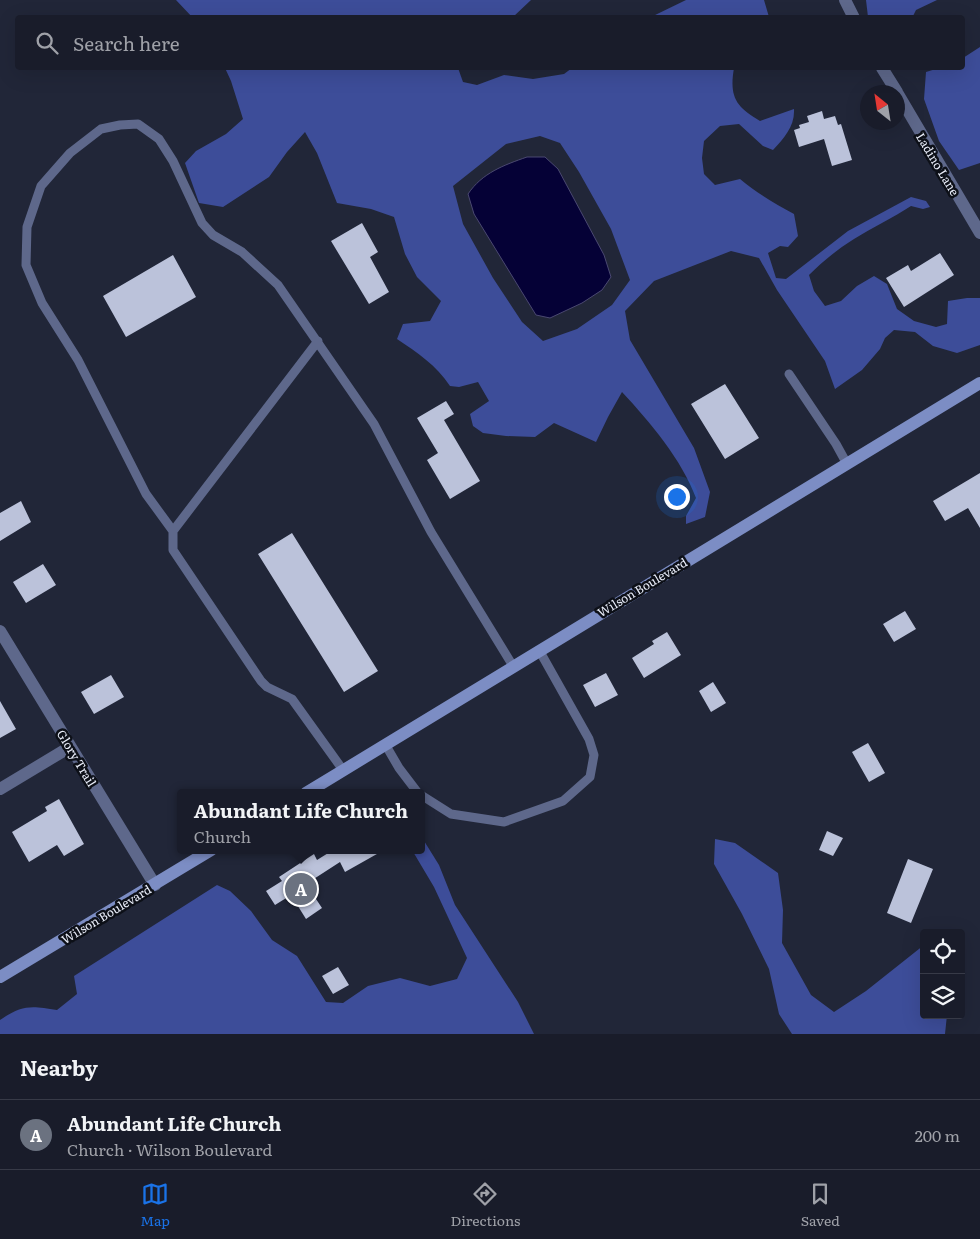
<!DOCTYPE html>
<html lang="en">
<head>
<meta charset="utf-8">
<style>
  :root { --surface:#191c2a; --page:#262936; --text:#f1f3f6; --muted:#9fa1a8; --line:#373a47; --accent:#1a73e8 }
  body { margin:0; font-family:Literata,serif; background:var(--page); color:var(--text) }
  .controls { position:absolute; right:15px; bottom:15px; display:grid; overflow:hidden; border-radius:5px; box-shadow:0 5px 20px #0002 }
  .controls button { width:45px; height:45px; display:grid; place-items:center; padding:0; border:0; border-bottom:1px solid var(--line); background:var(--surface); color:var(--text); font:25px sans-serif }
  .compass { position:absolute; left:860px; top:85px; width:45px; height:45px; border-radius:50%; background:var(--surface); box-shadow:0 5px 20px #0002; rotate:330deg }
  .you { position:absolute; left:676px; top:496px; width:18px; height:18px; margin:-12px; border:4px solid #fff; border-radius:50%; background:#1a73e8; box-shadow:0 0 0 8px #1a73e833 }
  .badge { display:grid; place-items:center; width:32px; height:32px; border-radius:50%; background:var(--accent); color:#fff; font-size:16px; font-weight:700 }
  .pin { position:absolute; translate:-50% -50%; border:2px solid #fff; box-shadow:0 1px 5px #0006 }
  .popup { position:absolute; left:177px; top:789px; width:248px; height:65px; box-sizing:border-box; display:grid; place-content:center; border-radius:5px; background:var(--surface); filter:drop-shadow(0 1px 4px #0005); font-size:16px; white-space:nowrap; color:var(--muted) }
  .popup b { font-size:19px; color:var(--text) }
  .popup::after { content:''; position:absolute; left:50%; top:100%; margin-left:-10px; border:10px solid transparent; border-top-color:var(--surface) }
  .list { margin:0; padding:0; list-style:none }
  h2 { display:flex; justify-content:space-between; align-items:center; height:65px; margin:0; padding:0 20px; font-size:21px }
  h2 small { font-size:16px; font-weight:400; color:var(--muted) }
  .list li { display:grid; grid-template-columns:32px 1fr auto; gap:15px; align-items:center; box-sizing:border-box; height:70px; padding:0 20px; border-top:1px solid var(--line) }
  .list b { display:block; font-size:19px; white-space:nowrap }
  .list p { margin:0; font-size:16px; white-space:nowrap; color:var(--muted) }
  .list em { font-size:16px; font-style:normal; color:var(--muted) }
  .icon { flex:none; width:28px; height:28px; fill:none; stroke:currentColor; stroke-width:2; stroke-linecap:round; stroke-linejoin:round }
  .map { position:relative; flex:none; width:980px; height:1034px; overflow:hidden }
  .search { position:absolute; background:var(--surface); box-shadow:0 5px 20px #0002; left:15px; right:15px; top:15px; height:55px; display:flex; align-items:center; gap:12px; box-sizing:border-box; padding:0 18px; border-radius:5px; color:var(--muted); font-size:19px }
  .sheet { height:135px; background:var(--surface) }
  nav { display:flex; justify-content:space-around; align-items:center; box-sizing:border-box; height:70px; border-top:1px solid var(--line); background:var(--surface); font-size:14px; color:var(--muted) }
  nav a { display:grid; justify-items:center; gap:2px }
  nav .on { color:var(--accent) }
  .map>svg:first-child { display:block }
  .forest { fill:#3d4d99; fill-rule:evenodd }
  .water { fill:#050136; stroke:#4a4871 }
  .building { fill:#bbc2da }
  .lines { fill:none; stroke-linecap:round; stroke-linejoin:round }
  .service { stroke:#5e688b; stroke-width:9 }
  .minor { stroke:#5e688b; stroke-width:12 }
  .secondary { stroke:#7c8dc4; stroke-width:12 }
  .labels { text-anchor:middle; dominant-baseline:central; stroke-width:5; stroke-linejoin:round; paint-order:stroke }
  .street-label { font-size:12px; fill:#eaeefa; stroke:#0d1018 }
</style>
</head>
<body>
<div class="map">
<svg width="980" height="1034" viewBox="0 0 980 1034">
  <rect width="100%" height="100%" fill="#212638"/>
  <path class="forest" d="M176,0h355l-18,17 -320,1z
    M686,0h78l5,17h-118z
    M866,0h71l-21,10 -4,8 -44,-1z
    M980,47v116l-21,7 -20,-29 -15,-42 2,-27 13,-4h23l1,-10z
    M225,68h233l5,14 14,3 27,-10 29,4 31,-5 8,-6h164h-2c-5,29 2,39 26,53l34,-12c1,17 -10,29 -21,41l-10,-4 -24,-22 -19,2 -16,15 -2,17 2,16 11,11 25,-6c17,14 35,25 54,35l4,22 -10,11 -8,-1 -12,7 8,25 10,1 62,-48 63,-34 15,4 4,6 -7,2 -12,-3c-18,12 -38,21 -57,33 -16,10 -31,22 -45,36l5,16 11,15 16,-5 16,-15 17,-10 13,8 10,25 17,12 22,6 11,-3 1,-23 19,-3h13v47l-23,8 -24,-7 -18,-14 -21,-2 -9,8 -5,11 -18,21 -27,19 -10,-28 -48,-71 -18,-32 -28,-7 -77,30 -29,30 5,29 64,108 16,44 -5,25 -19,7v-8l10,-18c-14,-38 -46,-76 -74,-106l-14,25 -12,25 -42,-19 -19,14 -29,-1 -23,-3 -10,-7 -3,-12 19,-13 -11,-19 -19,5 -9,-1c-14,-21 -32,-33 -53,-47l6,-15 27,-3 11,-20 -24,-24 -12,-23 -11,-37 -23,-8 -34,-6 -20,-50 -12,-21 -18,20 -18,25 -46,30 -24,-4 -14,-40 11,-12 30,-17 17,-15 -12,-38zM540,136l20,7 19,29 32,57 19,51 -18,25 -35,24 -34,12 -21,-19 -29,-44 -30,-54 -10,-38 53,-42z
    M421,836l18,29 16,40 63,97 16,32h-534v-14c23,-16 32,-14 57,-10l20,-16 -3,-18 143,-91 13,6 21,20 21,29 25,16 29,46 17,1 25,-17 32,-8 30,8 27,-7 10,-21 -33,-71 -22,-37h9z
    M715,839l20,4 43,30 5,37 -1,33 29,52 23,17 32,-21 58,-46v70h23l-2,19h-153l-13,-20 -10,-45 -27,-55 -28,-50z"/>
  <path class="water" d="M527,157h18l13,12 46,86 7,22 -9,13 -20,13 -32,15 -14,-3 -62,-101 -6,-20c14,-21 36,-29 59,-37z"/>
  <path class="building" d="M822,111l2,8 11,-3 3,9 3,-1 11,36 -20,6 -8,-27 -25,8 -5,-17 6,-2 -1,-3 10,-3 -2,-6z
    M362,223l16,29 -8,5 19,35 -20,12 -38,-63z
    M940,253l14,22 -50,32 -18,-29 22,-13 3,6z
    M173,255l23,42 -70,40 -23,-41z
    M725,384l34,54 -34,21 -34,-55z
    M446,401l8,13 -10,6 36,61 -30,18 -23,-39 11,-7 -21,-35z
    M980,473v55l-12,-20 -23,13 -12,-20z
    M21,501l10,21 -31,19v-28z
    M292,533l86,138 -34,21 -86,-138z
    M43,564l13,21 -30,18 -13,-21z
    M905,611l11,18 -22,13 -11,-18z
    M667,632l14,23 -37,23 -12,-20 22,-14 -2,-3z
    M606,673l12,22 -23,12 -12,-22z
    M111,675l13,22 -30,17 -13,-22z
    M713,682l13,21 -15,9 -12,-21z
    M0,701l16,28 -16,9z
    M868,743l17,30 -16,9 -17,-30z
    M59,799l25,45 -20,12 -7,-11 -28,17 -17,-30 35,-21 -2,-4z
    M827,831l16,7 -10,18 -14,-6z
    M333,850h51l-39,22 -5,-10 -34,22 16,24 -16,11 -15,-24 -16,10 -9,-14 16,-10 -3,-4 35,-23 3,6z
    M908,859l25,10 -22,54 -24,-10z
    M338,967l11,18 -16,9 -11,-18z"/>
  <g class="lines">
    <path class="service" d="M318,341l-145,190v19l88,131 6,6 25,12 51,71
      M789,374l47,70 11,20
      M173,531l-27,-37 -68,-134 -36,-57 -16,-38 1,-38 14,-41 29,-33 31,-24 19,-4 18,-1 21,15 14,22 29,62 11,12 29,17 36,33 96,139 57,108 82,134
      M385,744l14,24 19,25
      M421,795l30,19 53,8 59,-21 27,-24 4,-22 -5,-16 -50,-89"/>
    <path class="minor" d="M845,0l9,18
      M882,68l15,24
      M898,94l82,139
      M0,631l155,254
      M0,789l70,-42"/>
    <path class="secondary" d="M306,793l674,-410
      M0,977l211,-127"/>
  </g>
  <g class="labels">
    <g class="street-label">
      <text transform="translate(938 164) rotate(59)">Ladino Lane</text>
      <text transform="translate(642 587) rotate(-31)">Wilson Boulevard</text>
      <text transform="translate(77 758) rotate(59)">Glory Trail</text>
      <text transform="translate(106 914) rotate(-31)">Wilson Boulevard</text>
    </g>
  </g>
</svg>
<div class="controls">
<button><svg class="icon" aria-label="locate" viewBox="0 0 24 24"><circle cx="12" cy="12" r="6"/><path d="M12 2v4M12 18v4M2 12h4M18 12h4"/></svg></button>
<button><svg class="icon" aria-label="layers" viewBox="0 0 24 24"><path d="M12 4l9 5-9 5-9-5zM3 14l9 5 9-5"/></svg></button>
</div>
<svg class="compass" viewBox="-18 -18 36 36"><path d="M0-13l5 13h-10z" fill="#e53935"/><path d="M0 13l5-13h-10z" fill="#9fa1a8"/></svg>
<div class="you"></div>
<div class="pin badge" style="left:301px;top:889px;background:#6b7280">A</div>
<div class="popup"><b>Abundant Life Church</b>Church</div>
<div class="search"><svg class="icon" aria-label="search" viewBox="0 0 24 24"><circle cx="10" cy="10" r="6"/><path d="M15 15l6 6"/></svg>Search here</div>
</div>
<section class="sheet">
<h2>Nearby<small></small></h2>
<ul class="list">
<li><span class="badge" style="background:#6b7280">A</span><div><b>Abundant Life Church</b><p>Church · Wilson Boulevard</p></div><em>200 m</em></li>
</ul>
</section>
<nav>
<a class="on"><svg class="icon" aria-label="map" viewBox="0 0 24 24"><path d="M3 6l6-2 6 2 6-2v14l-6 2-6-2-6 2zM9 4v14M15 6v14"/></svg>Map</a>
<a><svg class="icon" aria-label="directions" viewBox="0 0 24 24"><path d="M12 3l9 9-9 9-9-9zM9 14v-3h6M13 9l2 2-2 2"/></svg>Directions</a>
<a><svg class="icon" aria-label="saved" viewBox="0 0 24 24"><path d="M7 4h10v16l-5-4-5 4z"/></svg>Saved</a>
</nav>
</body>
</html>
